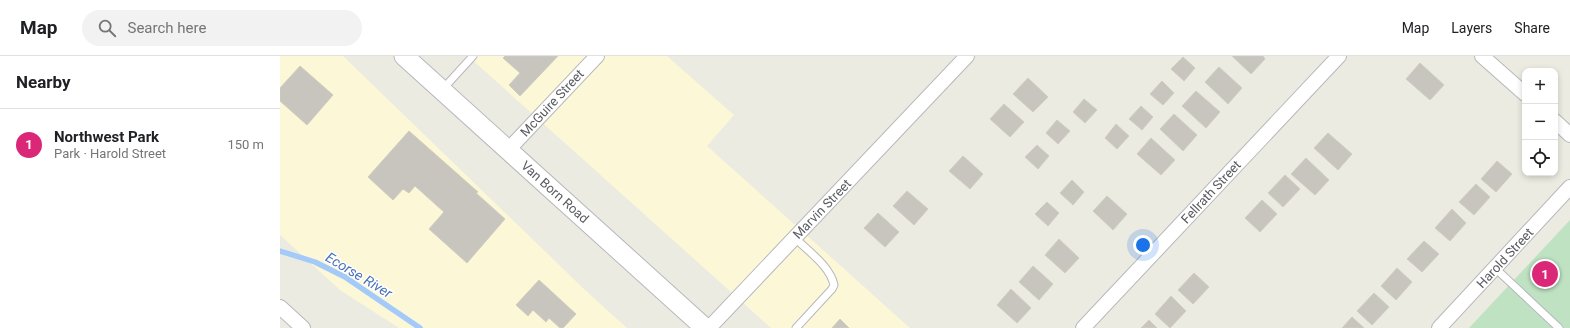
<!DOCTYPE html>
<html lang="en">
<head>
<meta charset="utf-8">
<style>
  :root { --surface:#fff; --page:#f2f2f2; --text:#202124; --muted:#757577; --line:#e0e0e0; --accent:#db2777 }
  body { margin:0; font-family:Roboto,sans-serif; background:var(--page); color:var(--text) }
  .controls { position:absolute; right:12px; top:12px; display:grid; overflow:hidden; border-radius:8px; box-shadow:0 2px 6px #0003 }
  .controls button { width:36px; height:36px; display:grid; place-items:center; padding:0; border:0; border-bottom:1px solid var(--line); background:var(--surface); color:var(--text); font:20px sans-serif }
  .you { position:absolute; left:863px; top:189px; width:14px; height:14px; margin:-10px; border:3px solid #fff; border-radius:50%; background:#1a73e8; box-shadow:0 0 0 6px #1a73e833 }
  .badge { display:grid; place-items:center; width:26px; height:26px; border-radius:50%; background:var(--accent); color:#fff; font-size:13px; font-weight:700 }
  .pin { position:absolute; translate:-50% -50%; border:2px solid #fff; box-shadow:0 1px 4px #0006 }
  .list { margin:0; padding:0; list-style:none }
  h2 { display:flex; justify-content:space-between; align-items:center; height:52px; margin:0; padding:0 16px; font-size:17px }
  h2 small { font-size:13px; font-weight:400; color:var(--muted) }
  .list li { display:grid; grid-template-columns:26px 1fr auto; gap:12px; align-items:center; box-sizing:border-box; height:72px; padding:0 16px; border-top:1px solid var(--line) }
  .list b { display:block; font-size:15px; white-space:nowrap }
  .list p { margin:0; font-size:13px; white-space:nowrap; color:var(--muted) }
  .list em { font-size:13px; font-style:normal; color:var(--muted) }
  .icon { flex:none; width:22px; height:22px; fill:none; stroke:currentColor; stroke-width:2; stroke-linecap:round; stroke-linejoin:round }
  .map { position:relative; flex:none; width:1290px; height:272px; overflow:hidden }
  header { display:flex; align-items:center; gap:24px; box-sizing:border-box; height:56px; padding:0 20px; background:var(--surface); border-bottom:1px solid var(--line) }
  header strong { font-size:19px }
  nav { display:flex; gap:22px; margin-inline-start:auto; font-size:14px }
  .search { width:280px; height:36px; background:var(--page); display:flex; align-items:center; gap:10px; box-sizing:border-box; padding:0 14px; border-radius:22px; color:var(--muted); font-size:15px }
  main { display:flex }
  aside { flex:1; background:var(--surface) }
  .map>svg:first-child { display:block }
  .commercial { fill:#fbf7d7 }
  .green { fill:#bfe2c3 }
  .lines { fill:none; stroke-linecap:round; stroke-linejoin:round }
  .stream { stroke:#a4caf9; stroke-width:5.5 }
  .building { fill:#c7c5be; stroke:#d0cdc0 }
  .lane-casing { stroke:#b7b8bd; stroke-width:9 }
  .street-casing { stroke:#b7b8bd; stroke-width:16 }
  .secondary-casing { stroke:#b7b9bf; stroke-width:21 }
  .lane { stroke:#fff; stroke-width:7 }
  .street { stroke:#fff; stroke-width:14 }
  .secondary { stroke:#fff; stroke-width:19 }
  .labels { text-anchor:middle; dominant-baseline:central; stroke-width:3; stroke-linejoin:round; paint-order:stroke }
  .street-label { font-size:13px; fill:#5a5c61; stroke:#fff }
  .water-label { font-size:14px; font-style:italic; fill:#4972ba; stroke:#fff }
</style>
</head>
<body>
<header>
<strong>Map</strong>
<div class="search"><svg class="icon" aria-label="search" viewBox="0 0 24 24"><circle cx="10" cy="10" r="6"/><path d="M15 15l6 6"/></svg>Search here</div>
<nav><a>Map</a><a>Layers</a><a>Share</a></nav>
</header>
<main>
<aside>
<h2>Nearby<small></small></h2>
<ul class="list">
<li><span class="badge">1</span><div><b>Northwest Park</b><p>Park · Harold Street</p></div><em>150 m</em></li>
</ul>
</aside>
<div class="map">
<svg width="1290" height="272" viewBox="0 0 1290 272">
  <rect width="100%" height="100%" fill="#ecebe1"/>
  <path class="commercial" d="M0,0h63l242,234 42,38h-228l-59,-38 -60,-55z
    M188,0h199l67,59 -27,31 203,182h-139z"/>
  <path class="green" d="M1290,164v108h-101z"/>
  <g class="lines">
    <path class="stream" d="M0,195l35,11 30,15 75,51"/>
  </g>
  <path class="building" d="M225,0h53l-38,40 -11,-11 11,-12 -17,-15z
    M952,0h31l2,3 -14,15z
    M903,1l12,11 -11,13 -13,-12z
    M1140,7l24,22 -14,15 -24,-21z
    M20,10l33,29 -26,30 -27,-24v-13z
    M939,11l23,21 -14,16 -23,-22z
    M748,22l20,19 -15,15 -20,-18z
    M882,25l12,12 -11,12 -13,-11z
    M916,35l24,21 -14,16 -24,-22z
    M804,43l13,11 -12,13 -12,-11z
    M724,48l20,18 -14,15 -20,-18z
    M861,50l12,11 -11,13 -13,-11z
    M894,58l23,21 -14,16 -23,-22z
    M777,64l13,11 -12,13 -12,-11z
    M836,68l13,12 -12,13 -12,-11z
    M129,75l69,61 -2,1 29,26 -38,44 -38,-34 15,-17 -29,-26 -6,7 -6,-4 -10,11 -25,-23z
    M1048,77l24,21 -14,16 -24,-22z
    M871,82l24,22 -14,15 -24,-21z
    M757,89l12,11 -11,13 -13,-12z
    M683,100l20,18 -13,15 -21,-18z
    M1026,102l23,22 -14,15 -24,-21z
    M1217,105l15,13 -16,18 -15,-13z
    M1005,119l15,14 -17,18 -15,-14z
    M792,124l12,12 -11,13 -13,-12z
    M1196,128l14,13 -16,18 -15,-13z
    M627,135l21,18 -14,16 -21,-19z
    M827,140l20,18 -14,16 -20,-19z
    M982,144l15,14 -17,18 -15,-14z
    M767,146l12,11 -11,13 -13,-12z
    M1172,153l14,14 -16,18 -15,-13z
    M598,157l21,19 -14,15 -21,-19z
    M779,183l20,19 -14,15 -20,-18z
    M1144,185l15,13 -17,18 -15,-13z
    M753,210l20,18 -14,16 -20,-18z
    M1117,212l15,14 -16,18 -15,-14z
    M914,217l15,14 -16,17 -15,-14z
    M259,224l37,34 -13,14h-3l-11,-10 -3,4 -13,-12 -5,6 -12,-11z
    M731,233l20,19 -14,15 -20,-18z
    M1094,237l15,14 -17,18 -15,-14z
    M891,240l15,15 -16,17 -15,-14z
    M1072,261l12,11h-22z
    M560,263l9,9h-17z
    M869,264l8,8h-16z"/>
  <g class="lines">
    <g class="lane-casing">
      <path id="lane" d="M162,34l31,-34
        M515,182c13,13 35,28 39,47l-2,4 -36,39
        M1215,212l64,60"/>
    </g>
    <g class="street-casing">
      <path id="street" d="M1202,0l43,38
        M1275,65l15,14
        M228,94l89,-94
        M0,251l23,21
        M429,272l258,-272
        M803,272l256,-272
        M1159,272l131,-141"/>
    </g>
    <g class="secondary-casing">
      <path id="secondary" d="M124,0l301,272"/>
    </g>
    <use href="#lane" class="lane"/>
    <use href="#street" class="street"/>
    <use href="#secondary" class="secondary"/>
  </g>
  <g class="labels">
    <g class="street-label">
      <text transform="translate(272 47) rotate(-47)">McGuire Street</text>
      <text transform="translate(275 136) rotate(42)">Van Born Road</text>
      <text transform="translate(931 136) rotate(-47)">Fellrath Street</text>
      <text transform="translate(542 153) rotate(-46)">Marvin Street</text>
      <text transform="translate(1225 202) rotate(-47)">Harold Street</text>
    </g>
    <g class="water-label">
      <text transform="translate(79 219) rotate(31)">Ecorse River</text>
    </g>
  </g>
</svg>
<div class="controls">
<button>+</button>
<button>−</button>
<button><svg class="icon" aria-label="locate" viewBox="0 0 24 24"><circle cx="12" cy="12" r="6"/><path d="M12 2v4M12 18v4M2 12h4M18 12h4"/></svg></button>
</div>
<div class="you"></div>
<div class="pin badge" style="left:1265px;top:218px">1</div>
</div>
</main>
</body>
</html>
